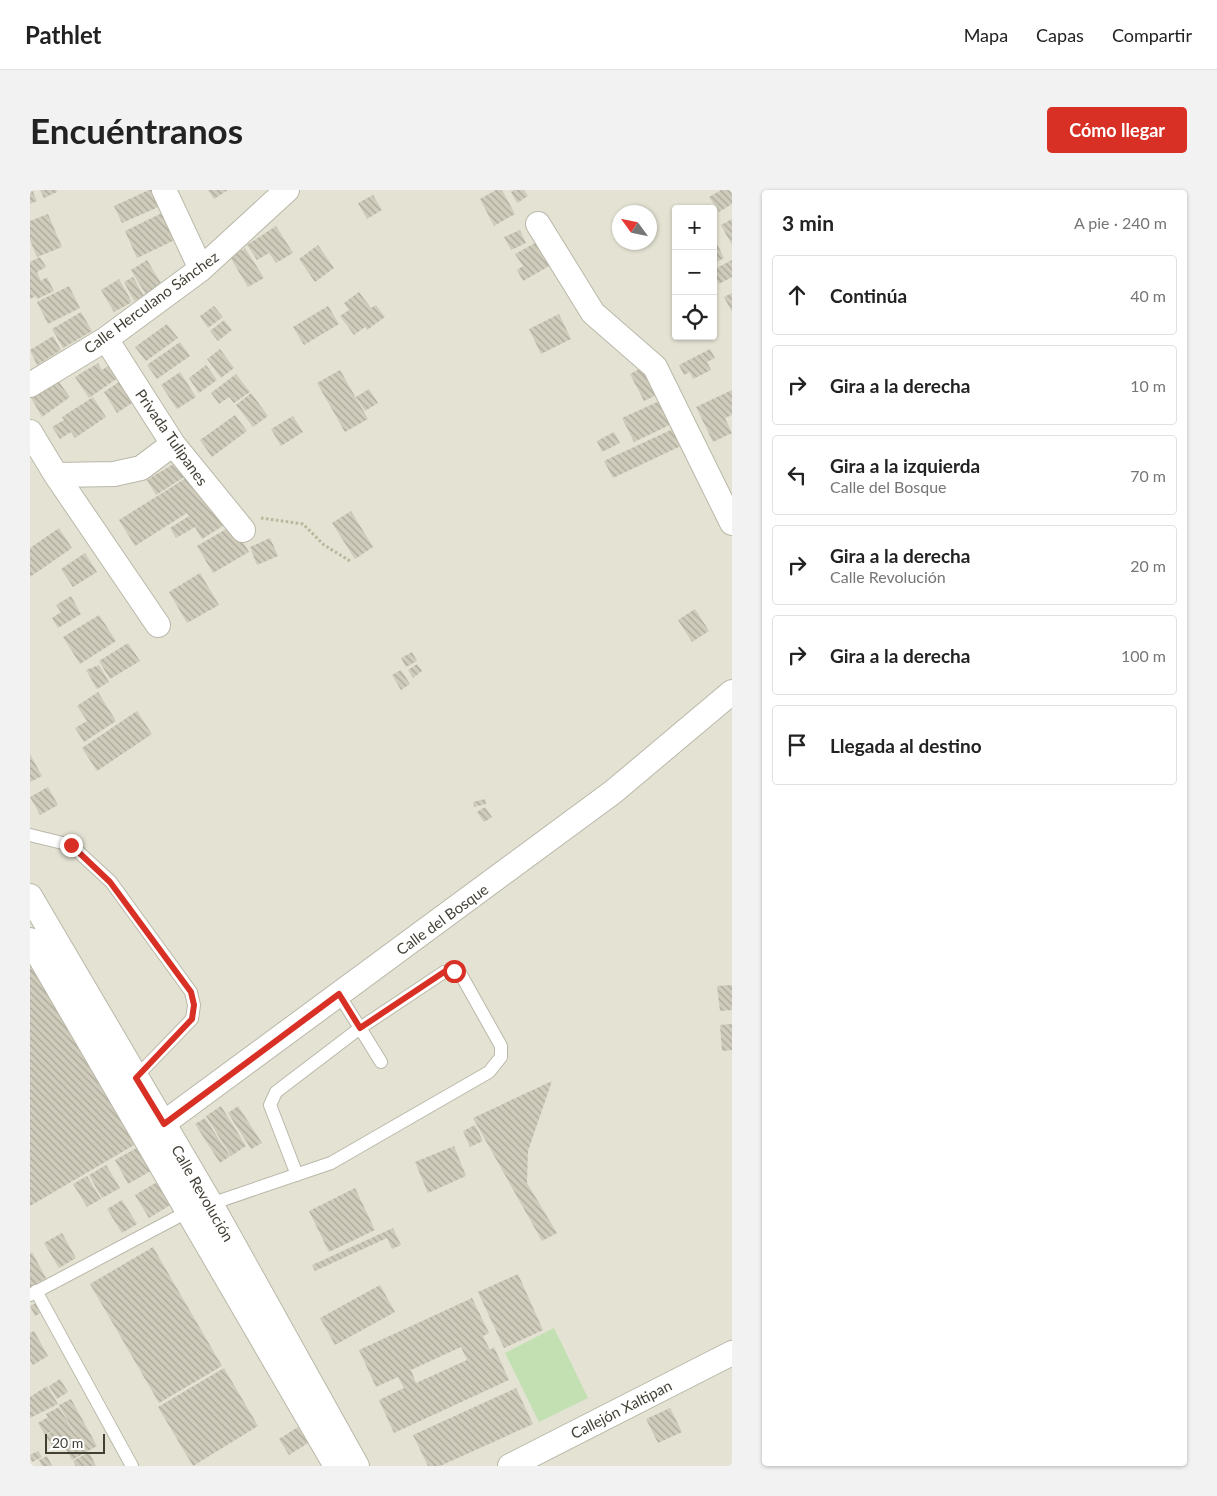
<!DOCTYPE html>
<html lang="es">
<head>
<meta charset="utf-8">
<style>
  :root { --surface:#fff; --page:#f2f2f2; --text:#222; --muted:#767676; --line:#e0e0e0; --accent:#d93025 }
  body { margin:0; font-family:Lato,sans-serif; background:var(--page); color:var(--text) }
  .controls { position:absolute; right:15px; top:15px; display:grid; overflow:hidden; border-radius:5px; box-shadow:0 1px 4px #0004 }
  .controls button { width:45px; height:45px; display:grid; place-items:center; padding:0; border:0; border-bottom:1px solid var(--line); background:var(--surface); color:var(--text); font:25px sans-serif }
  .compass { position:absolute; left:582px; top:15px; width:45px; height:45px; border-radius:50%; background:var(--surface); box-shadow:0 1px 4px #0004; rotate:303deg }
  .scale { position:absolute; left:15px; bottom:12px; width:60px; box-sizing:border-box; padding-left:5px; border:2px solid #423f35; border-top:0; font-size:14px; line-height:18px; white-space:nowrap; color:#423f35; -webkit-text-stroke:4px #fff; paint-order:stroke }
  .stop { position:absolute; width:15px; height:15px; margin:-11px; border:4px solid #d93025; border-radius:50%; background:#fff }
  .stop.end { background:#d93025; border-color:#fff; box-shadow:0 1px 5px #0008 }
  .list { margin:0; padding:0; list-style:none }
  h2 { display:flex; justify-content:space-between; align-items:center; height:65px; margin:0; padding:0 20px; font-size:21px }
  h2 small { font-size:16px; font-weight:400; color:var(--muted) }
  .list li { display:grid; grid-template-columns:32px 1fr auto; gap:15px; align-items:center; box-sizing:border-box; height:80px; margin:0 10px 10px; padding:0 10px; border:1px solid var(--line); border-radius:5px }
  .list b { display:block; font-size:19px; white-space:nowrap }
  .list p { margin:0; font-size:16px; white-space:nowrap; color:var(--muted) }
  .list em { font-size:16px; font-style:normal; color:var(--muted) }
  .icon { flex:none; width:28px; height:28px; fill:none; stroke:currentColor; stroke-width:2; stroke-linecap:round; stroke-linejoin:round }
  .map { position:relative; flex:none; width:702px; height:1276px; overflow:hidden; border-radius:5px }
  header { display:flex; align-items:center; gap:30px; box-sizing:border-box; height:70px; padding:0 25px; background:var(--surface); border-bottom:1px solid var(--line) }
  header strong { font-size:24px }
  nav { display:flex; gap:28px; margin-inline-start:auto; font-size:18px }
  .intro { display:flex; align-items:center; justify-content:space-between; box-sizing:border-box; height:120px; padding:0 30px }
  h1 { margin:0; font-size:35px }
  .button { padding:12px 22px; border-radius:5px; background:var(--accent); color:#fff; font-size:18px; font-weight:700 }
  main { display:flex; gap:30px; padding:0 30px }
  aside { flex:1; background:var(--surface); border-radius:5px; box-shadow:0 1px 4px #0004 }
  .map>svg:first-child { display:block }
  .residential { fill:#e3e2d3; fill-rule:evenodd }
  .park { fill:#c2e0b2 }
  .building { fill:url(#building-back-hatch); fill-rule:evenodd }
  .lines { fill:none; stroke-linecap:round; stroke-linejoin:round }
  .lane-casing { stroke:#bab8a9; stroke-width:14 }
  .street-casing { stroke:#bab8a9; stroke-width:26 }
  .path { stroke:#bab69c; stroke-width:3; stroke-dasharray:2.5 2.5; stroke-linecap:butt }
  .lane { stroke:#fff; stroke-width:12 }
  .street { stroke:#fff; stroke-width:24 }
  .route { stroke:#d93025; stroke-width:6 }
  .labels { text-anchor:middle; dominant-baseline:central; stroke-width:5; stroke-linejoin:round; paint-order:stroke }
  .street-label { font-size:15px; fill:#423f35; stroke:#fff }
</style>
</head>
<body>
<header>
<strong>Pathlet</strong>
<nav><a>Mapa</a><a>Capas</a><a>Compartir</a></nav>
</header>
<div class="intro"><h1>Encuéntranos</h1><a class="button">Cómo llegar</a></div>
<main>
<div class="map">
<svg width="702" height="1276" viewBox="0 0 702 1276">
  <defs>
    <pattern id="building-back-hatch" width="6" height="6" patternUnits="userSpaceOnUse" patternTransform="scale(1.25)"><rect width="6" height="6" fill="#d0ccbc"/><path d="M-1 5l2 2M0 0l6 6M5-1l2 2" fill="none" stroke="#aaa79a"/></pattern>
  </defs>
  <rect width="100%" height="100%" fill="#f0efe5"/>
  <path class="residential" d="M0,0h702v1276h-702zM646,19h37v127h-37zM590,22h30v30h-30z"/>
  <path class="park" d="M524,1138l34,70 -49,24 -34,-69z"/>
  <path class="building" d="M0,0h2l5,11 -7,3z
    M10,0h16l1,2 -13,6z
    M119,0h8l6,15 -41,18 -8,-17z
    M178,0h20l-14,9z
    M466,0h6l13,24 -21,12 -14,-27z
    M484,0h10l4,6 -11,7 -6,-11z
    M691,0h11v14l-13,8 -10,-15z
    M343,5l9,15 -15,9 -9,-16z
    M136,21l13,27 -42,20 -12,-27z
    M18,24l14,33 -25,10 -7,-17v-19z
    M702,29v26l-11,-20z
    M246,36l17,27 -17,10 -7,-10 -12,7 -10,-15z
    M490,40l6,13 -15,7 -7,-13z
    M507,52l14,23 -28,16 -6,-11 6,-4 -8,-12z
    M687,54l7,14 -11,6v-19z
    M288,55l16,23 -19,14 -16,-23z
    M215,58l19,30 -16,9 -18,-30z
    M10,67l6,10 -9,5 4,9 6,-4 7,14 -17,8 -1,-3 -6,3v-37z
    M117,70l15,25 -16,10 -15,-25z
    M702,70v17l-13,7 -6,-14z
    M103,87l11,19 -10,5 -10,-19z
    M89,89l13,23 -18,10 -13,-22z
    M39,96l11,22 -32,16 -11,-22z
    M329,102l12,16 5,-3 9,12 -18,13 -2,-3 -11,8 -14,-19 9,-6 -5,-7z
    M702,103v19l-8,-15z
    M184,116l9,11 -15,11 -8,-12z
    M298,116l11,18 -35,21 -11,-18z
    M51,122l11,19 -29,17 -11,-19z
    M529,124l12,25 -30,15 -12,-25z
    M194,130l8,10 -14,11 -8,-10z
    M137,134l11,14 -32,23 -11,-14z
    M23,146l8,14 -24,15 -7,-15z
    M150,152l10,14 -33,23 -10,-14z
    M190,159l14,19 -13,10 -14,-19z
    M680,159l5,9 -8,4 4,8 -18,9 -3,-7 -6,3 -5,-10z
    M87,170l8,13 -36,25 -14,-21 23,-14 4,7z
    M619,174l14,28 -19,9 -14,-27z
    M176,175l11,15 -18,13 -10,-15z
    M310,180l28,49 -23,13 -28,-49z
    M150,182l16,25 -19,12 -16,-24z
    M206,184l14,18 -16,11 -5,-6 -10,7 -8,-11z
    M98,186l13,21 -24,16 -13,-21z
    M26,188l14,19 -28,20 -12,-21z
    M339,199l9,14 -13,8 -9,-14z
    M702,200v25l-7,3 7,15 -19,9 -17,-35z
    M221,203l17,23 -15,11 -17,-22z
    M63,207l13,20 -31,21 -4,-6 -11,7 -8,-12 12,-7 -2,-3z
    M636,208l8,25 -40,19 -12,-24z
    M205,225l12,16 -35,26 -12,-17z
    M263,226l10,16 -22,14 -10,-17z
    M647,237l8,17 -72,34 -9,-17z
    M584,242l6,11 -18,9 -5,-11z
    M150,270l9,14 -33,21 -9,-15z
    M164,283l32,51 -24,15 -7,-12 -19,11 -6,-10 19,-12 -2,-3 -52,33 -16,-26z
    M321,321l22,36 -18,12 -23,-36z
    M203,335l16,27 -36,21 -16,-27z
    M29,338l13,20 -42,29v-29z
    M240,348l8,18 -21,9 -7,-18z
    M55,363l12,19 -24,15 -12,-18z
    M170,383l19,32 -32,18 -18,-31z
    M41,406l10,18 -23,14 -6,-10 9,-6 -5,-7z
    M665,419l14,22 -17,11 -14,-22z
    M69,425l17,26 -36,23 -17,-27z
    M98,453l12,18 -30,18 -11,-18z
    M382,462l5,9 -11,6 -5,-9z
    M387,474l5,7 -9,7 -5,-8z
    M69,475l10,17 -12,7 -11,-19z
    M371,480l9,14 -9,6 -9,-15z
    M68,502l18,29 -32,21 -9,-14 12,-7 -10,-15z
    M107,521l15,23 -55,37 -15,-23z
    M0,564l12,22 -12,6z
    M18,597l10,18 -18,10 -10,-18z
    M455,609l1,5 -12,3 -1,-5z
    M455,617l7,10 -8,5 -7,-10z
    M0,758l111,193 -111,65z
    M702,795v25l-12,1 -3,-25z
    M702,834v26l-10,1 -2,-26z
    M522,891l-24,70 -1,32 30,50 -15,8 -69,-123z
    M191,916l25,40 -15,10 -25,-40z
    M208,916l24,37 -11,6 -23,-36z
    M175,928l25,38 -10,7 -25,-39z
    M445,935l8,16 -13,6 -7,-16z
    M112,955l14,23 -28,16 -13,-24z
    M424,956l12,30 -38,17 -13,-31z
    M76,975l14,23 -18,10 -13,-23z
    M57,986l14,23 -14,8 -14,-23z
    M134,988l13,23 -28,17 -14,-23z
    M325,998l20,42 -46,22 -20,-41z
    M92,1010l15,24 -15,9 -15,-24z
    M363,1038l8,17 -9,4 -5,-11 -72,33 -3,-6z
    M32,1043l14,25 -17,10 -15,-25z
    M123,1057l69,119 -63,37 -69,-119z
    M2,1062l14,26 -16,9v-33z
    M488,1084l25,56 -39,18 -26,-56z
    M350,1095l15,27 -60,33 -15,-27z
    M442,1108l17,35 -6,3 7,14 4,-3 15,33 -115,53 -15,-33 25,-12 -6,-11 -22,10 -17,-37zM431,1157l6,13 -51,23 -5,-13z
    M9,1112l5,9 -9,5 -5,-10z
    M4,1141l14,25 -15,9 -3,-5v-27z
    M194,1178l34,58 -65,40 -35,-59z
    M30,1189l8,13 -11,7 -8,-13z
    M17,1196l11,18 -28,14v-21z
    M486,1198l17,36 -93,42h-12l-15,-31z
    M41,1209l26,47 -25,14 -10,-17 -9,5 -7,-12 9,-7 -10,6 -7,-12 10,-6 -2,-3 13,-7 24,41 -24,-43z
    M640,1218l12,24 -24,11 -12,-24z
    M268,1237l10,16 -19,12 -10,-16z
    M8,1261l4,6 -10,5 -2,-7z
    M59,1262l7,14h-20l-3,-5z
    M17,1266l5,10h-10l-3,-6z"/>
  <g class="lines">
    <g class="lane-casing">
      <path id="lane" d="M0,645l41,10 40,37 80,110 3,13 -2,14 -57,59
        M267,985l-27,-70 6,-13 84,-64 -21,-33
        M6,1101l96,175
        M0,1105l157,-83 144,-49 158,-91 12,-15v-11l-41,-73 -7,-2 -9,1 -84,56 21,34"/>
    </g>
    <g class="street-casing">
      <path id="street" d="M134,0l37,79
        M508,34l55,89 62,54 77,156
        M76,149l67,105 70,86
        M0,195l76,-46 95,-70 86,-79
        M0,242l26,43 102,150
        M26,285l58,-1 27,-6 32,-24
        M0,706l181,308 146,262
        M0,750l306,526
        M115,947l468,-345 119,-100
        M480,1276l222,-113"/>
    </g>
    <path class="path" d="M231,328l42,6 21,21 26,16"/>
    <use href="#lane" class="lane"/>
    <use href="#street" class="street"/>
  </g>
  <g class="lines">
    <path class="route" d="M41,655l39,37 81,110 3,13 -2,14 -56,59 28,46 175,-130 21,34 84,-56 10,-1"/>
  </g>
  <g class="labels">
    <g class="street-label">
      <text transform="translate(121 112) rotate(-36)">Calle Herculano Sánchez</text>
      <text transform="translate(142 247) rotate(55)">Privada Tulipanes</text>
      <text transform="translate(412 729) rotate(-36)">Calle del Bosque</text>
      <text transform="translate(173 1003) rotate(60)">Calle Revolución</text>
      <text transform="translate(591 1219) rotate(-27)">Callejón Xaltipan</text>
    </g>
  </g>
</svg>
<div class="controls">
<button>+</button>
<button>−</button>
<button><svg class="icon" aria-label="locate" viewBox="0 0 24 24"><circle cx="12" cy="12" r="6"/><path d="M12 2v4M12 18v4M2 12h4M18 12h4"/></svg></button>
</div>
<svg class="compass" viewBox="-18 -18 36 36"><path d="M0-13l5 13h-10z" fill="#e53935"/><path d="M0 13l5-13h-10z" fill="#767676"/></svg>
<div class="scale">20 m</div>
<div class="stop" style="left:424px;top:781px"></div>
<div class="stop end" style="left:41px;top:655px"></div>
</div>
<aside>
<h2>3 min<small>A pie · 240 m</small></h2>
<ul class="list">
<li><svg class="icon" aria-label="ahead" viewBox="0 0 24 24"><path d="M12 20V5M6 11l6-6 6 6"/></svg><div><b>Continúa</b></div><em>40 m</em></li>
<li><svg class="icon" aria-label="right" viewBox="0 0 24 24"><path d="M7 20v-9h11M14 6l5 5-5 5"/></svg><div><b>Gira a la derecha</b></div><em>10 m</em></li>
<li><svg class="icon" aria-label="left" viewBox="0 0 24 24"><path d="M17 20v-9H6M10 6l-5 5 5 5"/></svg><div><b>Gira a la izquierda</b><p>Calle del Bosque</p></div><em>70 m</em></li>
<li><svg class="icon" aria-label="right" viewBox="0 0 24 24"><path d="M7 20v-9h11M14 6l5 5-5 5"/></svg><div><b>Gira a la derecha</b><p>Calle Revolución</p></div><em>20 m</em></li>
<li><svg class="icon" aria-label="right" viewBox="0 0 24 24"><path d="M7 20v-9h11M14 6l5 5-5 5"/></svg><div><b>Gira a la derecha</b></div><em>100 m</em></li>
<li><svg class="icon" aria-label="arrive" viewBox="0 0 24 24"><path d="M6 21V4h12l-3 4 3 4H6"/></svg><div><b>Llegada al destino</b></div></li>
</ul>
</aside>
</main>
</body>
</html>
